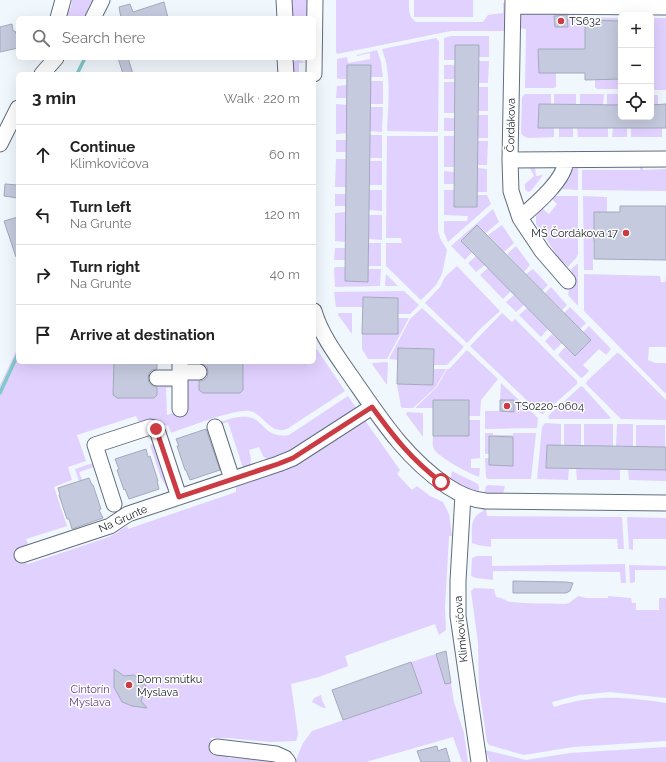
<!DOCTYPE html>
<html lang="en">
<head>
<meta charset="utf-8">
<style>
  :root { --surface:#fff; --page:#f2f2f2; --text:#222; --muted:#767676; --line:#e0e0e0 }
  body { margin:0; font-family:Raleway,sans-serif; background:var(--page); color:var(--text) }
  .controls { position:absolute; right:12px; top:12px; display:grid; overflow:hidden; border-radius:6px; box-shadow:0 4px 16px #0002 }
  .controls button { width:36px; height:36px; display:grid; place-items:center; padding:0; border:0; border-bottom:1px solid var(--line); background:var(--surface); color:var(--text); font:20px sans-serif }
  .stop { position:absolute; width:12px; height:12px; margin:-9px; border:3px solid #cb3b43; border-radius:50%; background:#fff }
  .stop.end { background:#cb3b43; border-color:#fff; box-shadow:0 1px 4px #0008 }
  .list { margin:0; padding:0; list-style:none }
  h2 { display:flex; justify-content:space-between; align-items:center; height:52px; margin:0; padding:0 16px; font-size:17px }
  h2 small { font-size:13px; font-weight:400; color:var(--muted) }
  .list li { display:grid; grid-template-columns:26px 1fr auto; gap:12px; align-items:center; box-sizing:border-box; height:60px; padding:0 16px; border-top:1px solid var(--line) }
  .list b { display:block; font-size:15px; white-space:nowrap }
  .list p { margin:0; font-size:13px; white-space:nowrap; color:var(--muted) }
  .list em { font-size:13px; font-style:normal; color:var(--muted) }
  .icon { flex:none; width:22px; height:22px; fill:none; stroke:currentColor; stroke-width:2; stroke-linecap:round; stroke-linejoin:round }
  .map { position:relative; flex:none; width:666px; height:762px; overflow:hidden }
  .search { position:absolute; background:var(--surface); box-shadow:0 4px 16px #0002; left:16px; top:16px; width:300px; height:44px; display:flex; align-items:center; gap:10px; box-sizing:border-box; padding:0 14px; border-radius:6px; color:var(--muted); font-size:15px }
  .panel { position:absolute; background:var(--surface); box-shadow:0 4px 16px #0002; left:16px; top:72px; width:300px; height:292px; border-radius:6px }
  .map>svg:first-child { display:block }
  .green { fill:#e1d1ff; fill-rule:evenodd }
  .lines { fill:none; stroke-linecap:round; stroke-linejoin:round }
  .stream { stroke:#80cac8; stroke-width:3.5 }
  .building { fill:#c5cade; stroke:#a4a9bd }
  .minor-casing { stroke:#606e7d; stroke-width:17 }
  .minor { stroke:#fff; stroke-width:15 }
  .route { stroke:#cb3b43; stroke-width:5 }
  .poi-dot { fill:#cb3b43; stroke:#fff; stroke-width:1.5 }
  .labels { text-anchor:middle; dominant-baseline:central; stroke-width:3; stroke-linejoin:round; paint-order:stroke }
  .poi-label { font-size:11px; fill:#20272d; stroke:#fff; text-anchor:start }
  .street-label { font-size:11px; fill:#20272d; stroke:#fff }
  .park-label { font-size:11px; fill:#593f7d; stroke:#fff }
</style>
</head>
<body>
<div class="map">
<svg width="666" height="762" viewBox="0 0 666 762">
  <rect width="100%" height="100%" fill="#f0f7fd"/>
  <path class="green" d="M72,0h26l-11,18h-22l6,-11z
    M287,0h21l-1,18h-19z
    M336,0h73c0,9 -1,17 7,22h67l5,-7 15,-2v-10h3v28h-55l-114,23 -1,-2z
    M414,0h59v17h-59z
    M580,9l-7,8 48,1v3h-36v52h-6v-19h-2l-1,19h-9v-24h-28v24h17v14l-2,1h-29l1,-59 -9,-1v-15zM567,15l1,12h-13l-1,-11z
    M651,18h15v72h-15z
    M451,36h38v21h-10l-1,-12h-22l-1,15h-11v-22z
    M436,38l3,3 -1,91 -51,-1c1,-27 5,-56 -5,-82z
    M377,50l4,12 2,15h-13v-12h-22l-1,14h-9l-1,-1v-19l10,-2 1,6 22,-4v-6l-13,3v-1z
    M298,60l8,2 -7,1v11h-10l3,-12z
    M478,61h11l-1,22h-10z
    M444,65h11v14h-11z
    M621,79v10h-24l-2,-2v-7z
    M370,81h13v23h-13z
    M444,82h11v31h-11z
    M347,85v13h-11l1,-12z
    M478,87h10v24h-10z
    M525,94h26v10h-12l-1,23 16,1v9l-26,1 -6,-3 -1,-3 1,-35z
    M554,94h22v11l-22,-1z
    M580,94h24l-1,11h-23z
    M607,94h14v11h-14z
    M651,95h7v10h-7z
    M336,104l11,1v28l-11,1z
    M370,107h13l-1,25 -12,-1z
    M478,115h10v23h-10z
    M444,118h11v13h-11z
    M559,128h14v9h-14z
    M577,128h31v9h-30z
    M613,128h14v9h-15z
    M631,128h31v9h-31z
    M370,135h12v23h-12z
    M387,136h51v95l2,7 7,12 -5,24 -6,11 -15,15 -35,-34v-23h16l-1,-5h-15z
    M444,136h11l-1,31h-10z
    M336,140h11l-1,12h-10z
    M478,141h10l-1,24h-10z
    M336,159h10v28h-11z
    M370,161h12v24h-13z
    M640,165h3v5l23,-1v22l-84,-1v-20h58z
    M576,166h2v24l-16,-1 -4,-4z
    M535,167l1,9 7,-1 -12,16 -3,1 -3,-3v-5l9,-8 -4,-8z
    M478,168l9,1v23h-10z
    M444,171l10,1v12h-10z
    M369,190h13v21l-13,-1z
    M444,190h10v17h23v-12h10l4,9 -43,38 -4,-10v-11h23l1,-5 -24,-1z
    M335,194h11v12h-11z
    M555,196h23v58l-2,4 -8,9 -4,-4h-2l-26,-39v-8l6,-8 7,6 8,-10 -7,-7z
    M583,196l24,1v15h-13v19h13v10h-14v29h-9z
    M493,209l6,13 -13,11 -9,-8 -16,16 11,11 -7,8 -14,-14z
    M346,212l-1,30 -10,-1v-28z
    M369,215h13v25l-13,-1z
    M502,225l12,18 -10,9 -16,-17z
    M369,243h12v23h-13z
    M516,246l14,19 -6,7 -17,-18z
    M335,248h10v12h-11z
    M476,256l9,9 -9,7 -8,-9z
    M577,264h1v42l-10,-11 4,-23 -2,-2z
    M457,266l43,45 -19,17 -14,15 -42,-40 15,-16 5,-10z
    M336,267h9l1,14 22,1v-13h13l-1,17 -45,1 -1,-19z
    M488,268l23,23 -8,8 -23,-24z
    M533,269l15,16 -6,6 -16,-17z
    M386,274l12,12h-13z
    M584,274l76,2 1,6h4l1,-6v71h-17l-1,13 7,3h11v31l-82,-83z
    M551,287l16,18 -5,5 -17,-17z
    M404,291l15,14 -9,9h-12v-16l-35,-1 -1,10h-26l-2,-15z
    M514,295l10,10 -8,7 -10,-10z
    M570,307l16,16 -6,6 -16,-16z
    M422,308l42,39 -17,18h-14v-16l-15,-1 -1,3 -3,-1v-2h-16v12l-9,-1 21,-40z
    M527,308l21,21 -7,8 -22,-22z
    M338,313h14v21l-14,-19z
    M502,313l10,9 3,-3 62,62v3l-34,30 -3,-1 -70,-67z
    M398,318h11l-22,41h-19l-6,-10v-15h36z
    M589,326l22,23 -5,6 -7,-6 -16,16 6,6 -7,7 -2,-1 -22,-22 7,-8 10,9 16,-16 -8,-8z
    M552,334l10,9 -8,8 -9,-10z
    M314,345l31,46 -58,38c-17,6 -23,-15 -37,-18 -17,-2 -61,16 -79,22l-3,-8 -7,2 -21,-3 -4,-8 -59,19 9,26 -18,6 4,13 -18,7 13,39 -41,13 3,8 -6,14 5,3 81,-27 18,-11 1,3 108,-37v-8l128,-65 36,51 -3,4 15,16 5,-4 13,10 13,6 6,12 3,22h-3l-4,72 1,22 -7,5 -4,-11 -90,32 3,10 -29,11 -28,7 7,50 -2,7 -26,1 -42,-4h-18l10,12 3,1 6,7 38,2 8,2h-275v-377l18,-38v15h96l-1,33 4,3h37l3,-3v-13h12l6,5 -9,1 1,27 19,-6 1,-31h12v12l4,3h37l3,-3v-28h71z
    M467,350l31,29 -17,21 -1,16h-11v-16h-16v2h-4v-2h-16v8h-18l22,-21 10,-18h2z
    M617,353l3,1 46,46v20l-45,-1 -35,-35 1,-3z
    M387,362l1,1 -1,22 -15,-21 1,-1z
    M433,369h13l-10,18 -23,21h-10l-2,-1 -4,-23 16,1 4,-2v2h16z
    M501,383l37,35 -1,10 -52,1v-18h29v-11h-14z
    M581,386l2,1 28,31 -2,1h-60l-1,-3z
    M348,396l9,13 -60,41 -29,10 -5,-4 -4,-9 -10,3 2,9 -1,7 -7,2 -15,-46 -21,7 -1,-2c13,-4 29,-12 42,-10 16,2 16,22 41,18z
    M407,412l16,1v24l-17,-23z
    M469,420h11v38l-9,1v9h9l-1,9c-9,-3 -41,-20 -45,-28 -2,-4 -1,-10 -1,-13h36z
    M545,423l16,1v22h-14l-1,22 23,1 -1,11 -31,-1 5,-52z
    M564,424h17v22l-17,-1z
    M584,424h29v22h-29z
    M617,424h16v22h-17z
    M636,425h29v22l-29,-1z
    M485,433h8v2h20v-2h23l-5,46h-43l-2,-2 -1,-19h4v7h24v-28l-23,-1 -1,18h-4z
    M155,443l15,46v4l-9,-15 -11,-33z
    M96,462l1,4 -18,6 3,8 -3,1 -4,-12z
    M576,469h44v11h-43z
    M628,469l38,1v11l-37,-1z
    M452,471l26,13 1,3v6l-29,-12z
    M489,485l16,1 -2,8h-19l2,-8z
    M483,507h3l1,9 135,1 2,32h-6l-1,-10h-126v8l-13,-2 -6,-2c0,-14 -3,-25 11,-32z
    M627,517l39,1v21h-33v11l-4,-1z
    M477,556h15v10l133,-2 1,19h-5l-1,-11 -127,-1v9l-17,-2 -5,-2 1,-18z
    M629,565l37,1v4h-31v12l-5,1z
    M474,588l20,1 2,8c9,1 8,4 15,5 17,2 36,1 54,2l4,-1 8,-6 2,-1 7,2h22v-2l23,2 1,5h4v7h23v-12h7v100l-56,-6 -31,3 -27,7 2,5c42,-13 69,-10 112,-4v38l-93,6 -49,8 -35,-10 -2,-3 -8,-54 -1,-45 -7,-52z
    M436,654l12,11 6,37 10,31 4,29h-6l-9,-25 -87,25h-71l8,-19 9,-12 110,-38 -11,-31z
    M321,695l1,5 4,8h-3l-11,-6 2,-4z
    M666,747v15h-176l-5,-12 41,10 44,-7z"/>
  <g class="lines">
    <path class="stream" d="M77,74l8,-16
      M0,393l18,-39"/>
  </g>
  <path class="building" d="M164,2l4,16h-47l-2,-11 11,-3 3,8z
    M567,15l1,12h-13l-1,-11z
    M585,20l36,1v58l-36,1v-7h-46l-1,-24h47z
    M12,24l1,7h2l1,3 2,1v13l-18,4v-25z
    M455,45h24l-2,162h-23z
    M118,58h10l5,16h-10z
    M347,65h24l-3,217 -23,-1z
    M539,104l82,1v12h30v-12l15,-1v24h-128z
    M5,184l13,1v13l-14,-2z
    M620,206h46v54l-72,-1v-47h26z
    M18,217v40h-2l-12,-36z
    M477,225l114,115 -16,16 -114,-115z
    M363,297l35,1v36h-36z
    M398,348l36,1 -1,36 -36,-1z
    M114,362h43v7l-5,1 -3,3 -1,5 1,5 4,3 4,1v8l-3,3h-37l-4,-3z
    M200,362h43v28l-3,3h-37l-4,-3v-9l5,-1 3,-3 1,-5 -1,-5z
    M433,400h36v36h-36z
    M500,400h14v12l-14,-1z
    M206,429l14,41 -30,10 -4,-10h-1l-8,-24h2l-3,-7z
    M489,436l24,1v29l-24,-1z
    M547,445l119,2v23l-120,-2z
    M146,449l2,8 2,-1 8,25h-1l2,8 -30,10 -4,-10 -1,1 -7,-20 2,-1 -4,-10z
    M89,478l3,7h1l8,24 -2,1 4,8 -31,11 -3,-10h-2l-8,-24h1l-2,-7z
    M513,581l53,1 7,1 -3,8 -4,2h-53z
    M446,651l5,32 -6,1 -9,-30z
    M411,662l11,31 -79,27 -11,-30z
    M114,669l10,7 10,-1 6,4 6,7 -5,15 6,7 -15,-2 -10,-4 -8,-15z
    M437,746l1,5 8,-3 4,14h-29l-4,-11z"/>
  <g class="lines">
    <g class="minor-casing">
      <path id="minor" d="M284,0l1,18
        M513,0l-3,160 156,-1
        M513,6l153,1
        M58,18l5,-18
        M93,18l9,-18
        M285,58l1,16
        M42,74l14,-16
        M314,74l1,-74
        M0,144l18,-36
        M510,160l1,31 9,27c15,-13 45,-38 46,-58
        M520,218l22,33 26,30
        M314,311c7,25 26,49 41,71 27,39 51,76 92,104 12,8 24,14 39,15l180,2
        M180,372h19
        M157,378h23
        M180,409v-47
        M215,427l17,52
        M463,495l-5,86v35l21,146
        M114,504l-19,-59 55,-18 5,1 3,5 21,64
        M22,555l88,-29 18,-12 150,-50 15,-6 79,-51
        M217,747l59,7 9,4 3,4"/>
    </g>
    <use href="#minor" class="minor"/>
  </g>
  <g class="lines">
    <path class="route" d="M156,429l23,68 99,-33 15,-6 79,-51c22,30 39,52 69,75"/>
  </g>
  <g class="poi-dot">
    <circle cx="561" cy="21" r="4"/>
    <circle cx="626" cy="233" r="4"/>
    <circle cx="507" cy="406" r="4"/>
    <circle cx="129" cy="685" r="4"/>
  </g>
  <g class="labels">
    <g class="poi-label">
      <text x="569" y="21">TS632</text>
      <text x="618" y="233" text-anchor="end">MŠ Čordákova 17</text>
      <text x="515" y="406">TS0220-0604</text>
      <text x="137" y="679">Dom smútku<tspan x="137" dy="13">Myslava</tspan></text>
    </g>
    <g class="street-label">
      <text transform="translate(511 125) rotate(-89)">Čordákova</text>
      <text transform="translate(123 519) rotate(-24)">Na Grunte</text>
      <text transform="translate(461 629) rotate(-95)">Klimkovičova</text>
    </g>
    <g class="park-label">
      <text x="90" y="689">Cintorín<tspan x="90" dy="13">Myslava</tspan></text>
    </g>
  </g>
</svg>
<div class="controls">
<button>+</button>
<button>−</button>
<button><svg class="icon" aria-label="locate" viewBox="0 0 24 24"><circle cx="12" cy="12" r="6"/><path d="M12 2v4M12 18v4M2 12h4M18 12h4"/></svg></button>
</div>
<div class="stop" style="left:441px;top:482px"></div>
<div class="stop end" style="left:156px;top:429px"></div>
<div class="search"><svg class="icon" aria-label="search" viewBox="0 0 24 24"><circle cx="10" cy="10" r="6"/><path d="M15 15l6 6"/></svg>Search here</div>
<section class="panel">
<h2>3 min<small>Walk · 220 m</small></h2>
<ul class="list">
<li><svg class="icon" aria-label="ahead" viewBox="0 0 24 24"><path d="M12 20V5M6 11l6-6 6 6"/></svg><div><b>Continue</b><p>Klimkovičova</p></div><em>60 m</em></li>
<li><svg class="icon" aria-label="left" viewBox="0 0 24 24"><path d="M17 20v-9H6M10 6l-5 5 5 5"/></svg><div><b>Turn left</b><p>Na Grunte</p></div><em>120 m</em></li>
<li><svg class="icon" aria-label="right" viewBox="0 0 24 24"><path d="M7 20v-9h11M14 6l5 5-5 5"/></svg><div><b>Turn right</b><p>Na Grunte</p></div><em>40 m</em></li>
<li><svg class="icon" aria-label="arrive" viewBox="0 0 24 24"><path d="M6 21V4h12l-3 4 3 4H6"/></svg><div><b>Arrive at destination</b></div></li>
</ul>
</section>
</div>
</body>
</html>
